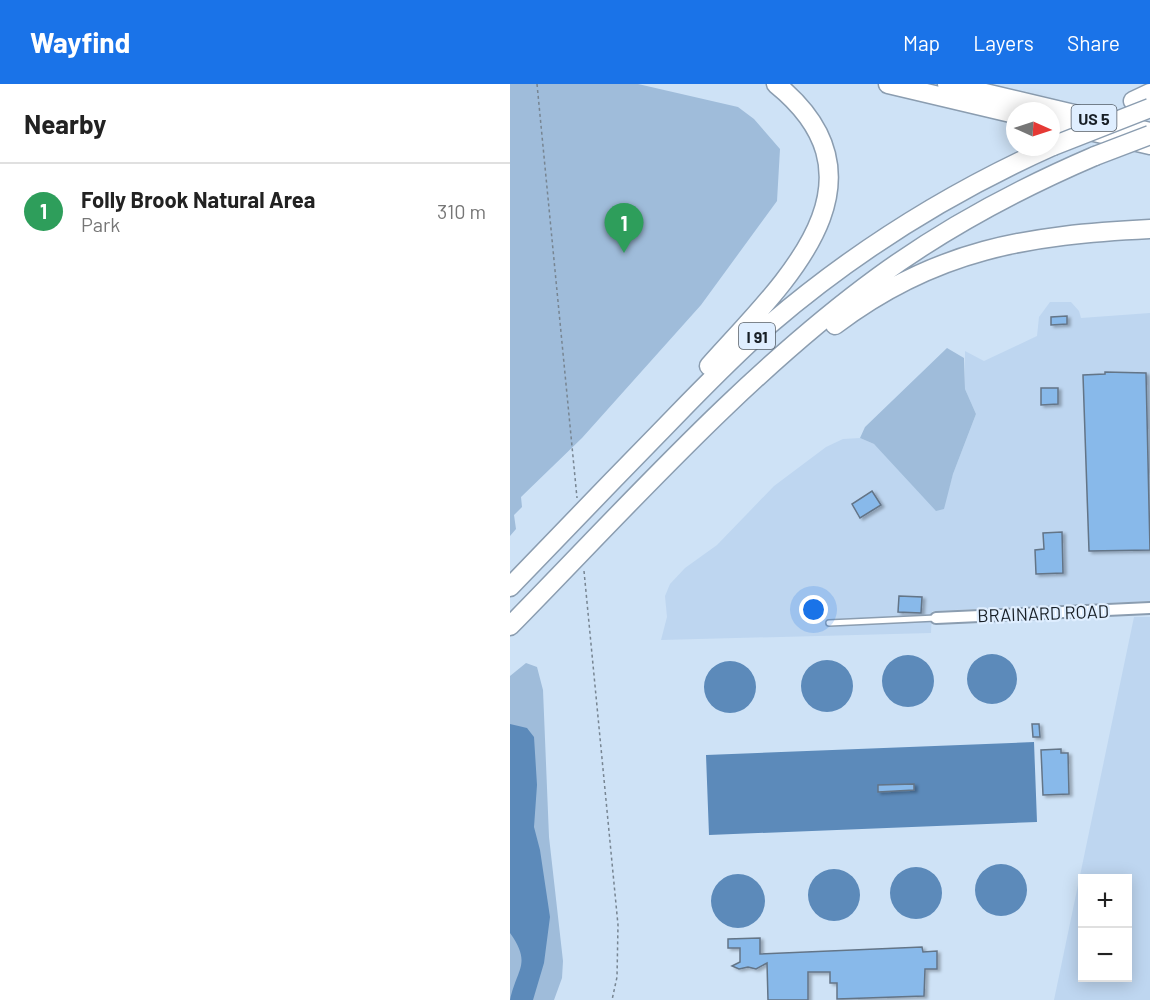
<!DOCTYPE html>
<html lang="en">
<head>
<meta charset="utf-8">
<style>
  :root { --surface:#fff; --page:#f2f2f2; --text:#222; --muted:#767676; --line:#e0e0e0; --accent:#1a73e8 }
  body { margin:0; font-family:Barlow,sans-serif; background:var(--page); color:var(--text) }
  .controls { position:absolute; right:18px; bottom:18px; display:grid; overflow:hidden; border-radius:0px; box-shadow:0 3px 15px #0003 }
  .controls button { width:54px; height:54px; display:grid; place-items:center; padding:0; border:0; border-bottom:2px solid var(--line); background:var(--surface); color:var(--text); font:30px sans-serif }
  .compass { position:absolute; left:496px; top:18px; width:54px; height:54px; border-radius:50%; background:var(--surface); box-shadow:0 3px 15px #0003; rotate:93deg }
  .you { position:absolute; left:304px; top:526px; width:21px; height:21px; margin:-15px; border:4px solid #fff; border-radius:50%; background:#1a73e8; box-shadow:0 0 0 9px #1a73e833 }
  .badge { display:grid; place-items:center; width:39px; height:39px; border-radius:50%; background:var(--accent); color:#fff; font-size:20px; font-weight:700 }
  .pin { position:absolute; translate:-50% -50px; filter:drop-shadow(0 2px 3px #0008) }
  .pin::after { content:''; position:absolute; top:32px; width:21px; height:18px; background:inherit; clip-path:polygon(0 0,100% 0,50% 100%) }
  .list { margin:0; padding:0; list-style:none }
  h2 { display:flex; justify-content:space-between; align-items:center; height:78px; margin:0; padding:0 24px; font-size:26px }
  h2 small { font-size:20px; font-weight:400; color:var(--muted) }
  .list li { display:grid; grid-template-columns:39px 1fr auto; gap:18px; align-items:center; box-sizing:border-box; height:96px; padding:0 24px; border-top:2px solid var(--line) }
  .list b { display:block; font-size:22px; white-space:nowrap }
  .list p { margin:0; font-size:20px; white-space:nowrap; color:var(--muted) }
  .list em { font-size:20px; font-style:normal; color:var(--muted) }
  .map { position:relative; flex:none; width:640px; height:916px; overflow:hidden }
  header { display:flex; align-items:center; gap:36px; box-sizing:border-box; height:84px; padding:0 30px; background:var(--accent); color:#fff }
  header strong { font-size:28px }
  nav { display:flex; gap:33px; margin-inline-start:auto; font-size:21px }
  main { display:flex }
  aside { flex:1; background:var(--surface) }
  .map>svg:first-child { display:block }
  .built { fill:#bed6f0; fill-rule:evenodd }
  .green { fill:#9fbcda }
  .water { fill:#5c8aba }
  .building { fill:#88b9ea; stroke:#637487; stroke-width:1.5; filter:url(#shadow) }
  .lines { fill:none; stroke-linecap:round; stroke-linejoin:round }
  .service-casing { stroke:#8b9db0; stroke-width:8 }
  .minor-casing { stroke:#8b9db0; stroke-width:14 }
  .motorway-casing { stroke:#8b9db0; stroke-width:21 }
  .path { stroke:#778592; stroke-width:1.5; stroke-dasharray:3 3; stroke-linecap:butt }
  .service { stroke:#fff; stroke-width:5 }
  .minor { stroke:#fff; stroke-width:10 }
  .motorway { stroke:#fff; stroke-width:18 }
  .motorway-bridge-casing { stroke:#8b9db0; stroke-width:21; stroke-linecap:butt }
  .motorway-bridge { stroke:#fff; stroke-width:18 }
  .labels { text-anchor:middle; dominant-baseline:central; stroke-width:4.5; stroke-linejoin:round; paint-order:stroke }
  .shield { fill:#dfeeff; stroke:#545d67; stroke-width:1.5 }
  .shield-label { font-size:16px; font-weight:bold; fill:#181f26 }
  .street-label { font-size:18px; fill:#181f26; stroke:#dfeeff }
</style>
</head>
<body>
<header>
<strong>Wayfind</strong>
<nav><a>Map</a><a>Layers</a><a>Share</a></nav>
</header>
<main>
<aside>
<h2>Nearby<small></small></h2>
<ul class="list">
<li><span class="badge" style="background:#2e9e5b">1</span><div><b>Folly Brook Natural Area</b><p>Park</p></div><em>310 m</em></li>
</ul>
</aside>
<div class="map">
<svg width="640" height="916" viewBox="0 0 640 916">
  <defs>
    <filter id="shadow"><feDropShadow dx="3" dy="2" stdDeviation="1.5" flood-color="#0004"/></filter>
  </defs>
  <rect width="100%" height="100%" fill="#cee2f6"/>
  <path class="built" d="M540,218h21l8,9 2,7 69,-5v288l-218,10 -1,22 -270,7 6,-23 -2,-21 5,-12 15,-16 32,-23 57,-59 52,-39 17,-8 17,-1 14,6 69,65 10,-35 23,-60 -11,-25v-38l19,10 53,-25 2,-19z
    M624,533h16v383h-96zM572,794h46v100h-46z"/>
  <path class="green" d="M0,0h128l100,23 16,12 26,30 -3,52 -76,104 -119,133 -61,59 1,10 -8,8 2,14 -6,7z
    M437,264l17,10 1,31 11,25 -23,60 -9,35 -8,2 -62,-67 -14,-6 5,-11z
    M16,579l11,4 6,23 6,147 14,124 -1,17 -8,22h-44v-324z"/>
  <path class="water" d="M457 595a25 25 0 1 1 50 0a25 25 0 1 1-50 0Z
    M372 597a26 26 0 1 1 52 0a26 26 0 1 1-52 0Z
    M291 602a26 26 0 1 1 52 0a26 26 0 1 1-52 0Z
    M194 603a26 26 0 1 1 52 0a26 26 0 1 1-52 0Z
    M0,640l17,4 7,9 3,48 -3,42 6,23 10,67 -6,46 -11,37h-23c7,-32 22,-36 0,-67z
    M524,658l3,80 -328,13 -3,-80z
    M465 806a26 26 0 1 1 52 0a26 26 0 1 1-52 0Z
    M380 809a26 26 0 1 1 52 0a26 26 0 1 1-52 0Z
    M298 811a26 26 0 1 1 52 0a26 26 0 1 1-52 0Z
    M201 817a27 27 0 1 1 54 0a27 27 0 1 1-54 0Z"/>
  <path class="building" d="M557,232v8l-16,1v-8z
    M595,288l41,1 4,177 -61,1 -6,-176 22,-1z
    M531,304h17v16l-17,1z
    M362,407l9,14 -21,13 -8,-14z
    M552,448l1,41 -27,1 -1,-24 9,-1 -1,-16z
    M389,512l23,1 -1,16 -23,-1z
    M522,640h7l1,13h-7z
    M551,665v4h7l1,41 -26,1 -2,-45z
    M404,700v6l-36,2v-7z
    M250,854v16l162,-7 1,5 14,-1v18h-12l-1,27 -87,3v-16h-7v-11h-22v28h-40l-1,-37 -11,6 -8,-2 -9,2 -7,-3 8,-4v-14h-12v-9z"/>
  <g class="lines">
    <g class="service-casing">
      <path id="service" d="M319,539l107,-5"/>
    </g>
    <g class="minor-casing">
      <path id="minor" d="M426,534l214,-10"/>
    </g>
    <g class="motorway-casing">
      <path id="motorway" d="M378,0l127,30
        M437,0l203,48
        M623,17l17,-8
        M541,38l99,23
        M325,241c100,-76 194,-90 315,-96
        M199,282c71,-80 189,-183 67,-282
        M0,503c50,-52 99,-103 149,-154 36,-37 71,-74 110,-108 85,-73 181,-133 284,-179
        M0,542c116,-118 234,-251 368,-349 67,-49 140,-88 217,-121"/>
    </g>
    <path class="path" d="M27,0l40,414
      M74,487l34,354 -1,52 -5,23"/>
    <use href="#service" class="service"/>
    <use href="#minor" class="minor"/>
    <use href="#motorway" class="motorway"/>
    <g class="motorway-bridge-casing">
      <path id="motorway-bridge" d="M543,62l97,-38
        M585,72l55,-21"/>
    </g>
    <use href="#motorway-bridge" class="motorway-bridge"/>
  </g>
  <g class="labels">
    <g class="shield">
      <rect x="561.5" y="21" width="45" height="26" rx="4.5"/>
      <rect x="229" y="239" width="36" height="26" rx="4.5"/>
    </g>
    <g class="shield-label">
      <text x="584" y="34">US 5</text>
      <text x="247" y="252">I 91</text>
    </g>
    <g class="street-label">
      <text transform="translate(533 529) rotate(-2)">BRAINARD ROAD</text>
    </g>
  </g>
</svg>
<div class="controls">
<button>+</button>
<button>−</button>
</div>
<svg class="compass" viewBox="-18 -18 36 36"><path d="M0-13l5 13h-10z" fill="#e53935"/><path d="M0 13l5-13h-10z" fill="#767676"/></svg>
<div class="you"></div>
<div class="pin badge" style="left:114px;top:169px;background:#2e9e5b">1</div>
</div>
</main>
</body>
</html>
